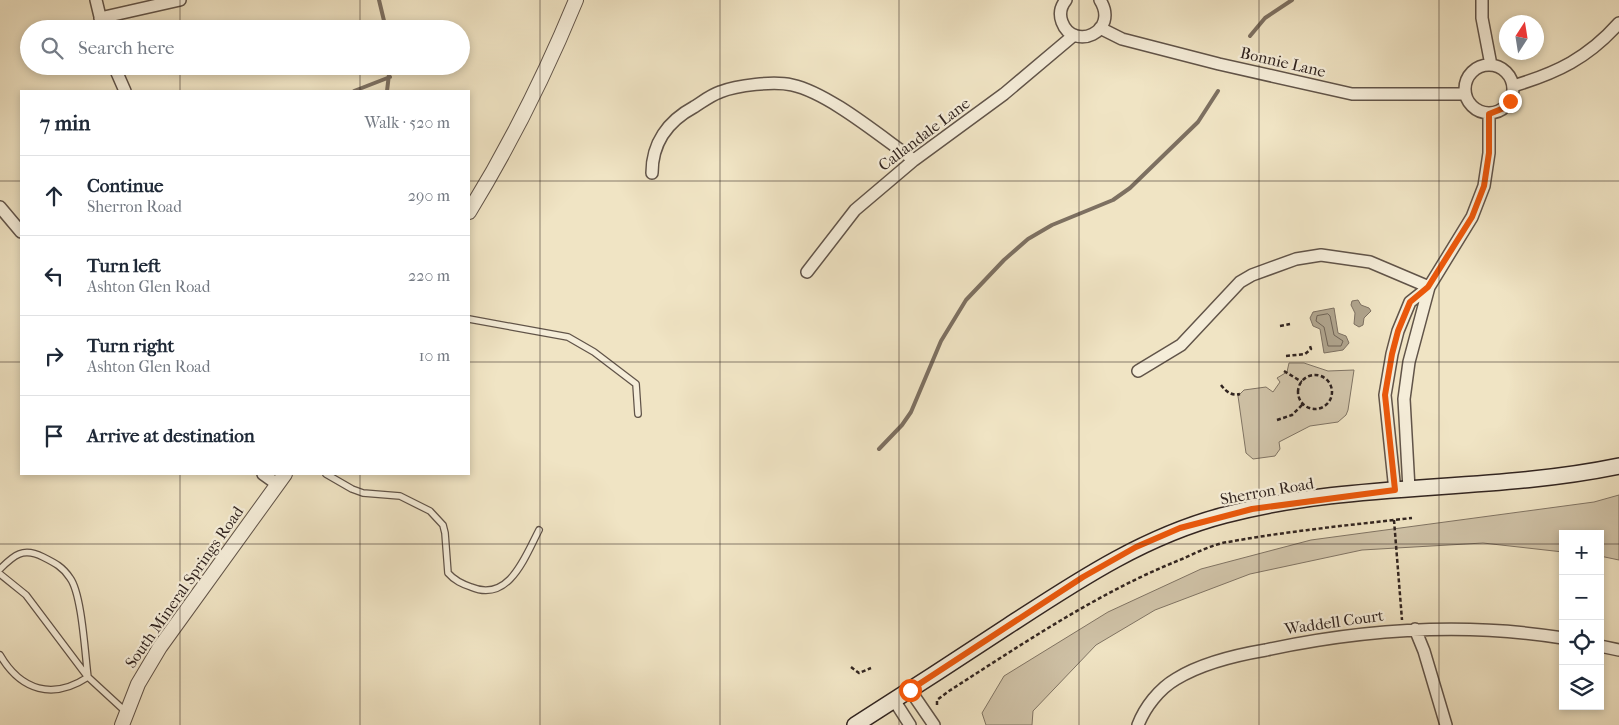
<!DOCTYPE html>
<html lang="en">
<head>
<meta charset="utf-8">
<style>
  :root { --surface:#fff; --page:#f6f6f7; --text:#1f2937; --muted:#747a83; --line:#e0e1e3 }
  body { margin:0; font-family:"IM FELL French Canon",serif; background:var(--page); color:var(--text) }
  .controls { position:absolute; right:15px; bottom:15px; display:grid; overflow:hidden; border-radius:0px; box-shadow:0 2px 8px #0003 }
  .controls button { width:45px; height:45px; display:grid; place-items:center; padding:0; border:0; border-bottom:1px solid var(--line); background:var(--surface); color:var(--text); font:25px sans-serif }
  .compass { position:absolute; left:1499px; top:15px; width:45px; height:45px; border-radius:50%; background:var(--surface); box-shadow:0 2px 8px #0003; rotate:12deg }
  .stop { position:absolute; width:15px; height:15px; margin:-11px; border:4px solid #ea580c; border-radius:50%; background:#fff }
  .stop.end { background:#ea580c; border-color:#fff; box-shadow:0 1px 5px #0008 }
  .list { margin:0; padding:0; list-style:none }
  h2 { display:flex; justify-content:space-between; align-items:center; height:65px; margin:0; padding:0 20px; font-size:21px }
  h2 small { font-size:16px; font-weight:400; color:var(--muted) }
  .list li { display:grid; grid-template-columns:32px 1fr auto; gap:15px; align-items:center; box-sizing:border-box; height:80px; padding:0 20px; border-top:1px solid var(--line) }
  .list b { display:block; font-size:19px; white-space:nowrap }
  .list p { margin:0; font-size:16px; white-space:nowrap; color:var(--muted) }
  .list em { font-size:16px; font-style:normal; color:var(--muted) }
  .icon { flex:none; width:28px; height:28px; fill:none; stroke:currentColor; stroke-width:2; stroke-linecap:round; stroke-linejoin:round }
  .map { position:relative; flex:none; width:1619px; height:725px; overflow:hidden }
  .search { position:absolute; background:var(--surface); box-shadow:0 2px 8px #0003; left:20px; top:20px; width:450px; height:55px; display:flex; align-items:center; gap:12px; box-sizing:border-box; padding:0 18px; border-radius:28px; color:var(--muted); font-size:19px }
  .panel { position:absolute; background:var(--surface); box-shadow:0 2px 8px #0003; left:20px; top:90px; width:450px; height:385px; border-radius:0px }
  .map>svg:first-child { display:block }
  .green { fill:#d0c3a8; stroke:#807464 }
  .water { fill:#afa38c; stroke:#7d7061 }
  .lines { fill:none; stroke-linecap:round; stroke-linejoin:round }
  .shore { stroke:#706456; stroke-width:1 }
  .stream { stroke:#7d7061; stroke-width:4 }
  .service-casing { stroke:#615449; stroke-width:8 }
  .minor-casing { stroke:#615449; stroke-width:14 }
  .tertiary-casing { stroke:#615449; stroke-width:16 }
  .secondary-casing { stroke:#312420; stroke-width:18 }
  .path { stroke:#312420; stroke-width:2.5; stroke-dasharray:4 2.5; stroke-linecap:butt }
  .service { stroke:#f5edd9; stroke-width:5.5 }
  .minor { stroke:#f5edd9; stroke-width:11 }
  .tertiary { stroke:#f5edd9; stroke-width:14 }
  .secondary { stroke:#f5edd9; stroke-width:15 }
  .route { stroke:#ea580c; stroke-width:6 }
  .grid { fill:none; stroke:#312420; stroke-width:1; stroke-opacity:0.55 }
  .labels { text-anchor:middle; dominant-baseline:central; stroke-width:4.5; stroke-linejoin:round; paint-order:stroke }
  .street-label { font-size:16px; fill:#312420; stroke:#f5edd9 }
</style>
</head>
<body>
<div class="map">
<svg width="1619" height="725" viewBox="0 0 1619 725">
  <rect width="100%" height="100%" fill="#f0e4c4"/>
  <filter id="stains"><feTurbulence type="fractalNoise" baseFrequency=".004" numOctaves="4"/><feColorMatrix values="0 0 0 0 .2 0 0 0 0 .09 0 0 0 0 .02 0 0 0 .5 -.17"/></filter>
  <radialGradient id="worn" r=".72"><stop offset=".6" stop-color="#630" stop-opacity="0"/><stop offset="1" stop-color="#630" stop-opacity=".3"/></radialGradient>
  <path class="green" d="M1289,363h15l24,8 26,-1 -6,40 -2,5 -8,7 -28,4 -31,16 1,7 -5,7 -22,3 -7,-6 -8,-57 6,-6 22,-3 7,5 7,-10 -3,-4 10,-6z
    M1619,495v65l-19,-4v-22h-37v18l-80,-9 -121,7 -112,24 -95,36 -59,35 -63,66 -1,14h-46l-4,-12 22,-37 104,-64 93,-43 110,-29 283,-38z"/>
  <path class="water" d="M1358,300l3,5 8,3 2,3 -7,7 -1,7 -4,2 -5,-3 1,-11 -4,-8 1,-4z
    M1334,308l4,25 8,3 3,7 -6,7 -19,3 -4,-24 -7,-3 -3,-8 3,-6z"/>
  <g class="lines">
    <path class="shore" d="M1328,314l2,2 4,19 9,6 -2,5h-13l-4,-19 -8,-6 1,-5z"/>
    <path class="stream" d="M379,0l7,29
      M1250,36l15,-18 27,-18
      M354,91l36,-14
      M387,91l3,-25
      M879,449l23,-24 9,-13 30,-71 25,-41 38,-40 24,-21 24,-14 61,-25 17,-12 68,-66 20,-31"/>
    <g class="service-casing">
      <path id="service" d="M469,319l99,18 26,15 42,32 2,30
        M326,474l26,15 11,4 37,3 30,15 13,14 2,8 3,40c7,8 14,11 23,14 38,16 54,-30 68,-57
        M0,569c14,-14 23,-22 43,-12 12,6 20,10 27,21 12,16 15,77 18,99
        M0,574l26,21 61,81
        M0,655c21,36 53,45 88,22l38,35"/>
    </g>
    <g class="minor-casing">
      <path id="minor" d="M96,0l7,29
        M1066,0c-5,6 -7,14 -4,22 11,30 58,10 38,-22
        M1482,0v18l9,47
        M100,18l80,-18
        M1100,28l22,11 97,25 133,30h113
        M1465 89a24 24 0 1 1 48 0a24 24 0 1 1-48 0Z
        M114,66l11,25
        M1513,86c44,-13 75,-28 106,-63
        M652,173c0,-30 16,-52 42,-66 8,-5 17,-12 26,-15 17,-7 54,-11 72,-7 37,8 89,52 122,75
        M0,207l21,25
        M807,272l48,-62 59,-50 90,-66 70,-59
        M1138,371l43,-26 59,-63 12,-7 44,-16 25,-4 49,7 59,25
        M263,474l14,10
        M1409,489l-5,-90 5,-37 20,-75
        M1395,491l-10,-96 7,-41 6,-23 12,-29 19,-15 43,-70 12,-31 5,-33v-39
        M1415,629l9,22 22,74
        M1600,646l19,4
        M910,690l24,35
        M894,700l16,25
        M1138,725c7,-18 21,-36 38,-46 26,-16 60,-24 90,-29 98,-21 197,-28 297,-12"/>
    </g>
    <g class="tertiary-casing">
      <path id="tertiary" d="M469,212c41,-67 77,-139 107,-212
        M122,725l16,-41 22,-37 125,-173"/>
    </g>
    <g class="secondary-casing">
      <path id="secondary" d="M855,725c52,-33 103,-66 153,-99 69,-45 136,-90 217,-111 128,-34 264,-22 394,-49"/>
    </g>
    <path class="path" d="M1280,326l10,-2
      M1286,356l19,-2 6,-5 -1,-3
      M1284,371l18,11
      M1298 392a17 17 0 1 1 34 0a17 17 0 1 1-34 0Z
      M1221,385c6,8 12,11 19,9
      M1277,420l15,-5 11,-11
      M1394,520l8,100
      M851,667l8,6 12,-5
      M937,705v-5l12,-9c75,-48 150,-99 233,-132 14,-6 31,-15 46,-17 61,-11 122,-17 184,-24"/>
    <use href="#service" class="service"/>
    <use href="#minor" class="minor"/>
    <use href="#tertiary" class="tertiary"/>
    <use href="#secondary" class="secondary"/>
  </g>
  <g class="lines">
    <path class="route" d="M910,690l173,-113 53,-30 44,-19 72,-19 143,-19 -10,-95 7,-41 6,-23 12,-29 18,-15 44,-70 12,-31 5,-33v-39l15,-6 6,-7"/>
  </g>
  <path class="grid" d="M180,0v29M360,0v29M540,0v725M720,0v725M899,0v725M1079,0v725M1259,0v725M1439,0v725M180,66v25M360,66v25M0,181h21M469,181h1150M0,362h21M469,362h1150M180,474v251M360,474v251M0,544h1563M1600,544h19"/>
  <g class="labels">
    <g class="street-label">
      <text transform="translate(1283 62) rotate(13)">Bonnie Lane</text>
      <text transform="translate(924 134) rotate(-37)">Callandale Lane</text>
      <text transform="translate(1267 491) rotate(-10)">Sherron Road</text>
      <text transform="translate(184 587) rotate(-55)">South Mineral Springs Road</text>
      <text transform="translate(1334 622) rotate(-8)">Waddell Court</text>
    </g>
  </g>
  <rect width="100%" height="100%" filter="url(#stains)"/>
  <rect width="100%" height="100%" fill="url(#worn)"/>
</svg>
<div class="controls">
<button>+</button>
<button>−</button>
<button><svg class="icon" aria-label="locate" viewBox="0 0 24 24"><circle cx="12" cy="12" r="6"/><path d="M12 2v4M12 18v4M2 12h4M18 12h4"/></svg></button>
<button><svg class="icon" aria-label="layers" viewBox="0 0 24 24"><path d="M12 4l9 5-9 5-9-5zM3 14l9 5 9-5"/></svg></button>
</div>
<svg class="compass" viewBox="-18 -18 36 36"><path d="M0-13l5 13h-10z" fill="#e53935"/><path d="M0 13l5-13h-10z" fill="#747a83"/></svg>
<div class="stop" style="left:910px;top:690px"></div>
<div class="stop end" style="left:1510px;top:101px"></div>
<div class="search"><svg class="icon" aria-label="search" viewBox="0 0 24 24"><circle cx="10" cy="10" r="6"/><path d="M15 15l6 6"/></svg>Search here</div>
<section class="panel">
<h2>7 min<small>Walk · 520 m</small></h2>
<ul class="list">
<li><svg class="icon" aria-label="ahead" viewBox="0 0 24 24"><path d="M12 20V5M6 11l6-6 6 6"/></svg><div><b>Continue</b><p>Sherron Road</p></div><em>290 m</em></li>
<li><svg class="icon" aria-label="left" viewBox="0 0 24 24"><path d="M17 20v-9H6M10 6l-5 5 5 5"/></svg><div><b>Turn left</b><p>Ashton Glen Road</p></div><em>220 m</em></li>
<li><svg class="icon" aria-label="right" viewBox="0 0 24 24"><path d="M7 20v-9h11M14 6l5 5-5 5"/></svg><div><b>Turn right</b><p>Ashton Glen Road</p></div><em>10 m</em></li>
<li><svg class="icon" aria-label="arrive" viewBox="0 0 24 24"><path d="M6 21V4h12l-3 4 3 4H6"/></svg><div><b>Arrive at destination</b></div></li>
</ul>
</section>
</div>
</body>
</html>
